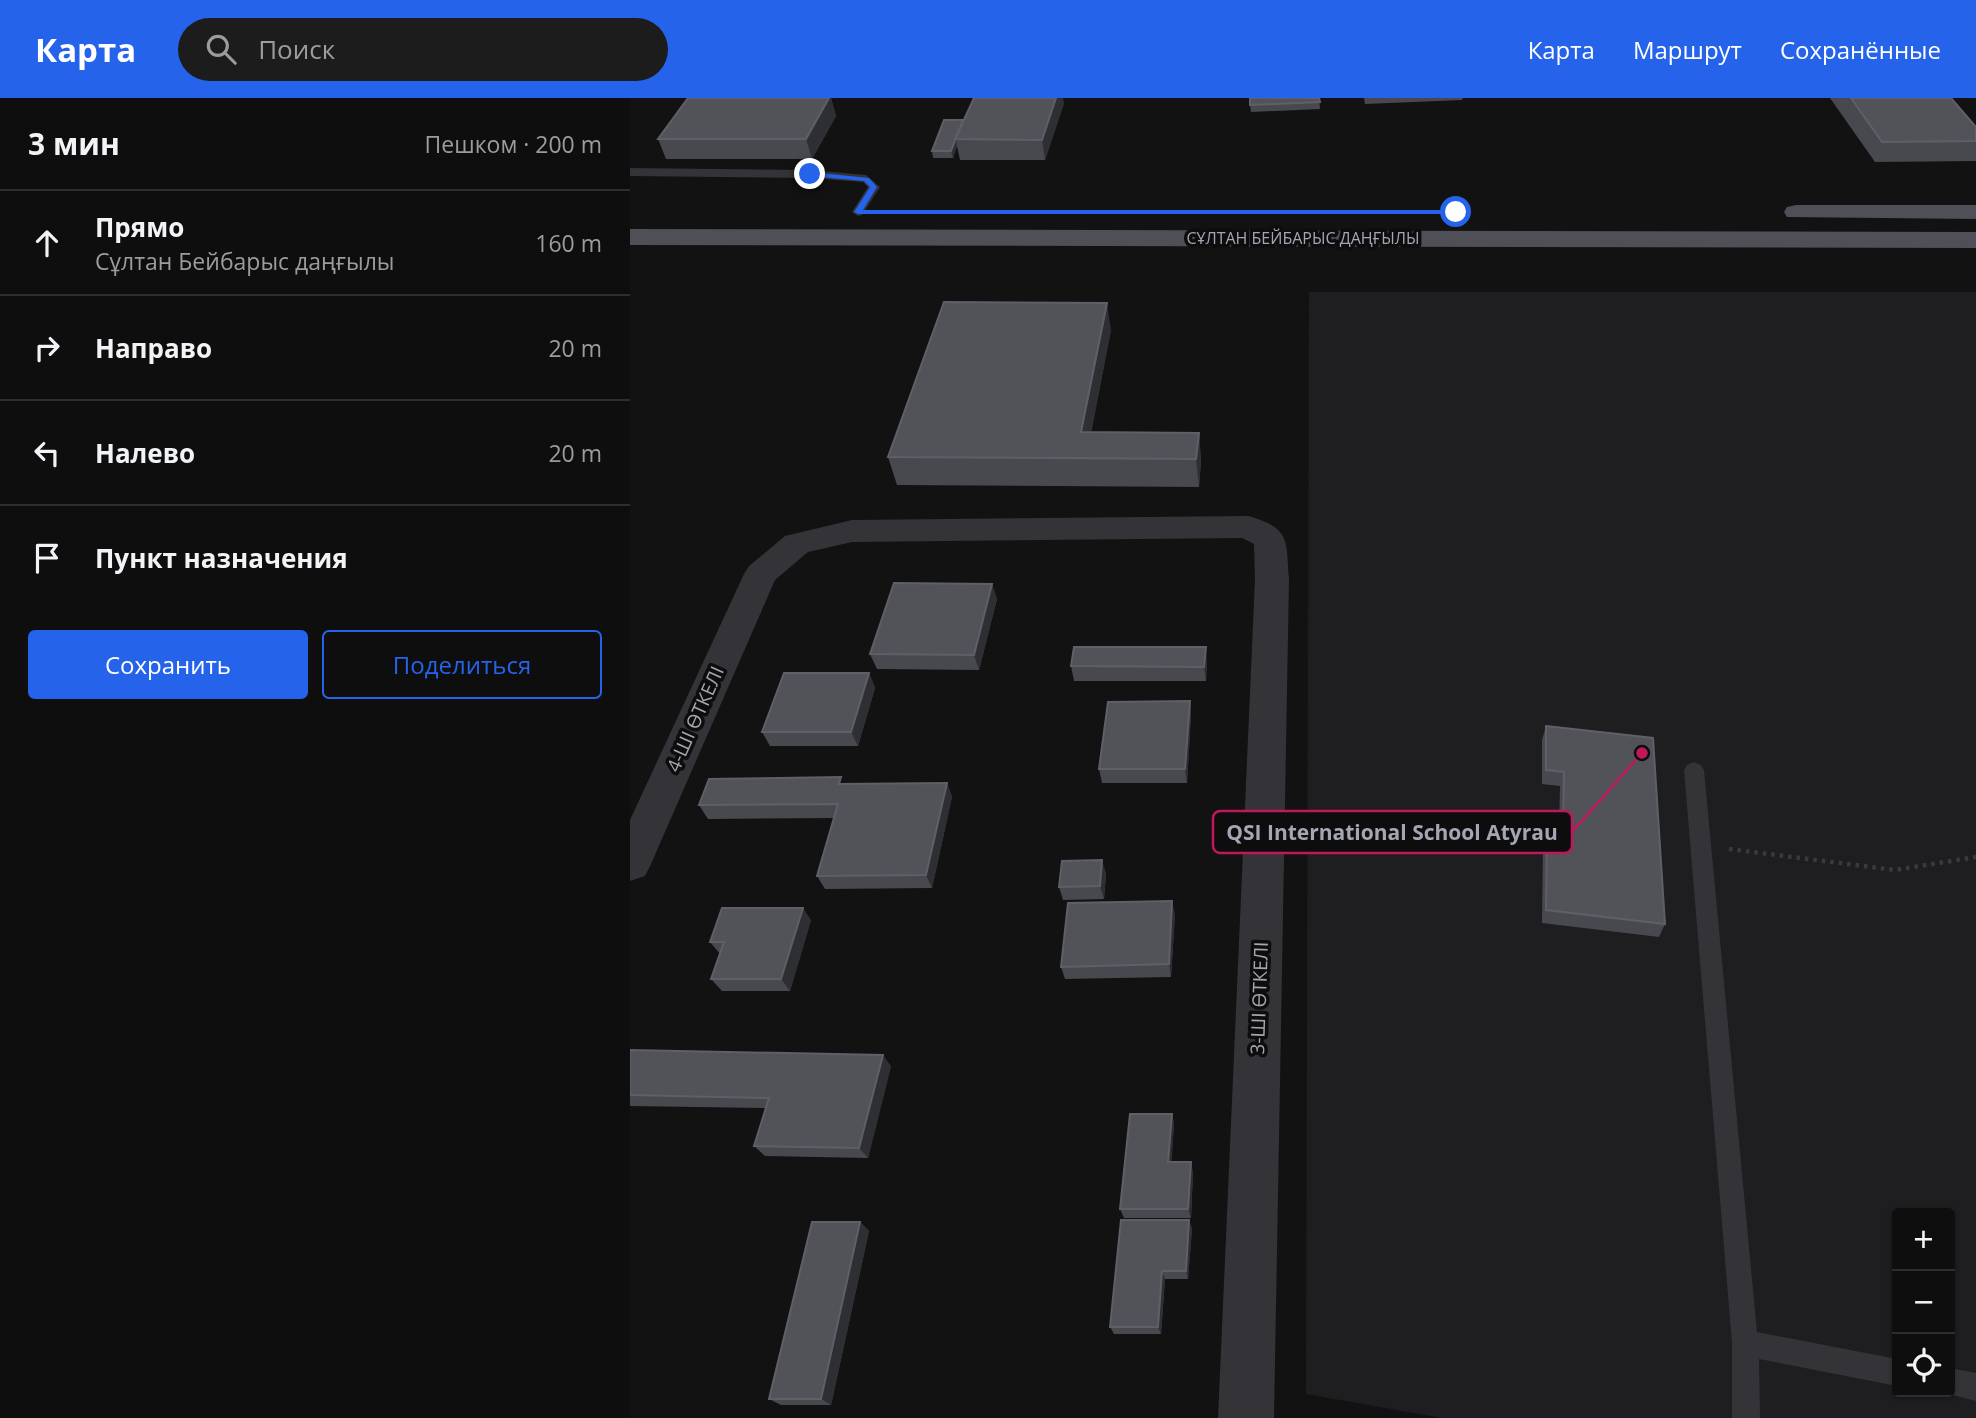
<!DOCTYPE html>
<html lang="ru">
<head>
<meta charset="utf-8">
<style>
  :root { --surface:#0e0e0e; --page:#1c1c1c; --text:#f1f3f6; --muted:#9b9c9e; --line:#2e2e2e; --accent:#2563eb }
  body { margin:0; font-family:"Open Sans",sans-serif; background:var(--page); color:var(--text) }
  .controls { position:absolute; right:21px; bottom:21px; display:grid; overflow:hidden; border-radius:7px; box-shadow:0 2px 5px #0004 }
  .controls button { width:63px; height:63px; display:grid; place-items:center; padding:0; border:0; border-bottom:2px solid var(--line); background:var(--surface); color:var(--text); font:35px sans-serif }
  .stop { position:absolute; width:21px; height:21px; margin:-16px; border:5px solid #2563eb; border-radius:50%; background:#fff }
  .stop.end { background:#2563eb; border-color:#fff; box-shadow:0 2px 7px #0008 }
  .list { margin:0; padding:0; list-style:none }
  h2 { display:flex; justify-content:space-between; align-items:center; height:91px; margin:0; padding:0 28px; font-size:30px }
  h2 small { font-size:23px; font-weight:400; color:var(--muted) }
  .list li { display:grid; grid-template-columns:46px 1fr auto; gap:21px; align-items:center; box-sizing:border-box; height:105px; padding:0 28px; border-top:2px solid var(--line) }
  .list b { display:block; font-size:26px; white-space:nowrap }
  .list p { margin:0; font-size:23px; white-space:nowrap; color:var(--muted) }
  .list em { font-size:23px; font-style:normal; color:var(--muted) }
  .actions { display:flex; gap:14px; padding:21px 28px }
  .actions a { flex:1; padding:16px 0; border:2px solid var(--accent); border-radius:7px; text-align:center; font-size:24px; color:var(--accent) }
  .actions .main { background:var(--accent); color:#fff }
  .icon { flex:none; width:38px; height:38px; fill:none; stroke:currentColor; stroke-width:2; stroke-linecap:round; stroke-linejoin:round }
  .map { position:relative; flex:none; width:1346px; height:1320px; overflow:hidden }
  header { display:flex; align-items:center; gap:42px; box-sizing:border-box; height:98px; padding:0 35px; background:var(--accent); color:#fff }
  header strong { font-size:33px }
  nav { display:flex; gap:38px; margin-inline-start:auto; font-size:24px }
  .search { width:490px; height:63px; background:var(--page); display:flex; align-items:center; gap:18px; box-sizing:border-box; padding:0 24px; border-radius:38px; color:var(--muted); font-size:26px }
  main { display:flex }
  aside { flex:1; background:var(--surface) }
  .map>svg:first-child { display:block }
  .built { fill:#1e1e20; fill-rule:evenodd }
  .lines { fill:none; stroke-linecap:round; stroke-linejoin:round }
  .path { stroke:#393a3f; stroke-width:4.5; stroke-dasharray:3.5 5; stroke-linecap:butt }
  .service { fill:#333338; fill-rule:evenodd }
  .minor { fill:#333338; fill-rule:evenodd }
  .primary { fill:#4f5057; fill-rule:evenodd }
  .wall { fill:#48494e }
  .shaded-wall { fill:#2e2f32 }
  .building { fill:#525359; stroke:#5f6067; stroke-width:2 }
  .route { fill:#2563eb }
  .labels { text-anchor:middle; dominant-baseline:central; stroke-width:7; stroke-linejoin:round; paint-order:stroke }
  .far-street-label { font-size:16px; fill:#a4a7b3; stroke:#0d0d0e }
  .street-label { font-size:19px; fill:#a4a7b3; stroke:#0d0d0e }
  .leader { fill:none; stroke:#c2185b; stroke-width:2.5 }
  .callout-dot { fill:#c2185b; stroke:#0d0d0e; stroke-width:2.5 }
  .callout { fill:#0d0d0e; stroke:#c2185b; stroke-width:2.5 }
  .callout-label { font-size:21px; text-anchor:middle; font-weight:bold; fill:#a4a7b3 }
</style>
</head>
<body>
<header>
<strong>Карта</strong>
<div class="search"><svg class="icon" aria-label="search" viewBox="0 0 24 24"><circle cx="10" cy="10" r="6"/><path d="M15 15l6 6"/></svg>Поиск</div>
<nav><a>Карта</a><a>Маршрут</a><a>Сохранённые</a></nav>
</header>
<main>
<aside>
<h2>3 мин<small>Пешком · 200 m</small></h2>
<ul class="list">
<li><svg class="icon" aria-label="ahead" viewBox="0 0 24 24"><path d="M12 20V5M6 11l6-6 6 6"/></svg><div><b>Прямо</b><p>Сұлтан Бейбарыс даңғылы</p></div><em>160 m</em></li>
<li><svg class="icon" aria-label="right" viewBox="0 0 24 24"><path d="M7 20v-9h11M14 6l5 5-5 5"/></svg><div><b>Направо</b></div><em>20 m</em></li>
<li><svg class="icon" aria-label="left" viewBox="0 0 24 24"><path d="M17 20v-9H6M10 6l-5 5 5 5"/></svg><div><b>Налево</b></div><em>20 m</em></li>
<li><svg class="icon" aria-label="arrive" viewBox="0 0 24 24"><path d="M6 21V4h12l-3 4 3 4H6"/></svg><div><b>Пункт назначения</b></div></li>
</ul>
<div class="actions"><a class="main">Сохранить</a><a>Поделиться</a></div>
</aside>
<div class="map">
<svg width="1346" height="1320" viewBox="0 0 1346 1320">
  <rect width="100%" height="100%" fill="#121213"/>
  <path class="built" d="M679,194h667v1126h-534l-136,-24zM1267,1115h53v179h-53z"/>
  <g class="lines">
    <path class="path" d="M1099,751l166,21 81,-13"/>
    <path class="service" d="M0,70l180,2 56,5 14,12 -18,28 -4,1 -6,-4 16,-25 -5,-5 -53,-4 -180,-2z
      M1064,664l7,3 3,5 53,562 140,27v27l-138,-27 1,59h-28v-75l-48,-573 3,-5z
      M1320,1270l26,5v28l-35,-9h9z"/>
    <path class="minor" d="M618,418c43,12 38,24 41,63l-15,839h-56l37,-839 -1,-35 -12,-6 -390,4 -44,10 -33,28 -124,284 -6,12 -15,5v-61l114,-246 5,-8 36,-30 67,-16z"/>
    <path class="primary" d="M1166,107h180v14l-189,-2 -3,-5 3,-5z
      M0,131l1346,3v16l-1346,-3z"/>
  </g>
  <path class="wall" d="M58,0h143l5,18 -24,43h-146l-8,-20z
    M619,0h70l1,11 -69,3z
    M734,0h99l-1,2 -97,4z
    M1200,0h121l25,29v34l-101,1z
    M434,5l-19,57h-85l-3,-14 -4,12h-20l-1,-7 31,-29z
    M481,232l-20,102 108,1 2,28 -2,26 -302,-2 -9,-28z
    M362,486l5,15 -18,71 -102,-1 -7,-15z
    M577,564l-1,19h-132l-3,-15z
    M239,575l6,15 -17,58h-88l-8,-14z
    M560,603l1,14 -4,68h-85l-3,-14z
    M916,628l119,198 -6,13 -117,-14 1,-79 4,-13 12,1 1,-46 -18,-2v-44z
    M317,685l5,14 -20,91 -107,1 -8,-13 17,-58 -126,1 -9,-14 146,-21z
    M476,775l-2,26 -41,1 -4,-13z
    M545,816l-4,63 -106,2 -4,-12z
    M181,822l-21,71h-68l-11,-12 9,-25 -10,-12z
    M0,952l261,16 -23,92 -103,-2 -11,-10 12,-38 -136,-2z
    M542,1016l2,10 -3,38 22,10 -2,46h-67l-4,-9z
    M559,1122l3,9 -4,50h-23l-4,55h-47l-4,-7z
    M230,1124l9,9 -38,174h-50l-12,-6z"/>
  <path class="shaded-wall" d="M199,0h2l5,18 -24,43 -6,-20z
    M426,0h7l1,5 -19,57 -3,-20z
    M326,41l1,7 -4,12 -2,-7z
    M477,205l4,27 -25,130 -5,-28z
    M569,335l2,28 -2,26 -3,-28z
    M362,486l5,15 -18,71 -5,-15z
    M576,549l1,15 -1,19 -2,-14z
    M239,575l6,15 -17,58 -7,-14z
    M560,603l1,14 -4,68 -2,-14z
    M317,685l5,14 -20,91 -6,-13z
    M472,762l4,13 -2,26 -4,-13z
    M542,803l3,13 -4,63 -2,-13z
    M173,810l8,12 -21,71 -9,-12z
    M253,957l8,11 -23,92 -9,-10z
    M542,1016l2,10 -3,48 -3,-10z
    M561,1064l2,10 -2,46 -3,-9z
    M559,1122l3,9 -4,50 -2,-8z
    M230,1124l9,9 -38,174 -10,-6z
    M532,1173l3,8 -4,55 -3,-7z"/>
  <path class="building" d="M58,0h141l-23,41h-148z
    M344,0h82l-14,42 -87,-1z
    M620,0h69l1,4 -70,3z
    M1221,0h100l25,29v14l-94,1z
    M314,22h19l-12,31h-19z
    M314,204l163,1 -26,129 118,1 -3,26 -308,-2z
    M264,485l98,1 -18,71 -104,-1z
    M444,549h132l-2,20 -133,-1z
    M154,575h85l-18,59h-89z
    M560,603l-5,68h-86l9,-67z
    M916,628l107,12 12,186 -119,-14 1,-79 16,1 1,-60 -18,-2z
    M211,679l-2,7 108,-1 -21,92 -109,1 21,-72 -139,1 10,-26z
    M472,762l-2,26 -41,1 3,-26z
    M542,803l-3,63 -108,3 7,-64z
    M92,810h81l-22,71h-70l13,-37h-14z
    M0,952l253,5 -24,93 -105,-2 15,-48 -139,-3z
    M500,1016h42l-4,48h23l-3,47h-68z
    M491,1122h68l-3,51h-24l-4,56h-48z
    M182,1124h48l-39,177h-52z"/>
  <path class="route" d="M180,74l59,6 8,9 -14,23h593l3,2 -3,2h-598l-4,-2 16,-25 -6,-6 -56,-5z"/>
  <g class="labels">
    <g class="far-street-label">
      <text x="673" y="140">СҰЛТАН БЕЙБАРЫС ДАҢҒЫЛЫ</text>
    </g>
    <g class="street-label">
      <text transform="translate(65 621) rotate(-66)">4-ШІ ӨТКЕЛІ</text>
      <text transform="translate(629 900) rotate(-88)">3-ШІ ӨТКЕЛІ</text>
    </g>
  </g>
  <path class="leader" d="M1012 655L942 734"/>
  <circle class="callout-dot" cx="1012" cy="655" r="7"/>
  <rect class="callout" x="583" y="713" width="359" height="42" rx="7"/>
  <g class="callout-label">
    <text x="762" y="742">QSI International School Atyrau</text>
  </g>
</svg>
<div class="controls">
<button>+</button>
<button>−</button>
<button><svg class="icon" aria-label="locate" viewBox="0 0 24 24"><circle cx="12" cy="12" r="6"/><path d="M12 2v4M12 18v4M2 12h4M18 12h4"/></svg></button>
</div>
<div class="stop" style="left:826px;top:114px"></div>
<div class="stop end" style="left:180px;top:76px"></div>
</div>
</main>
</body>
</html>
